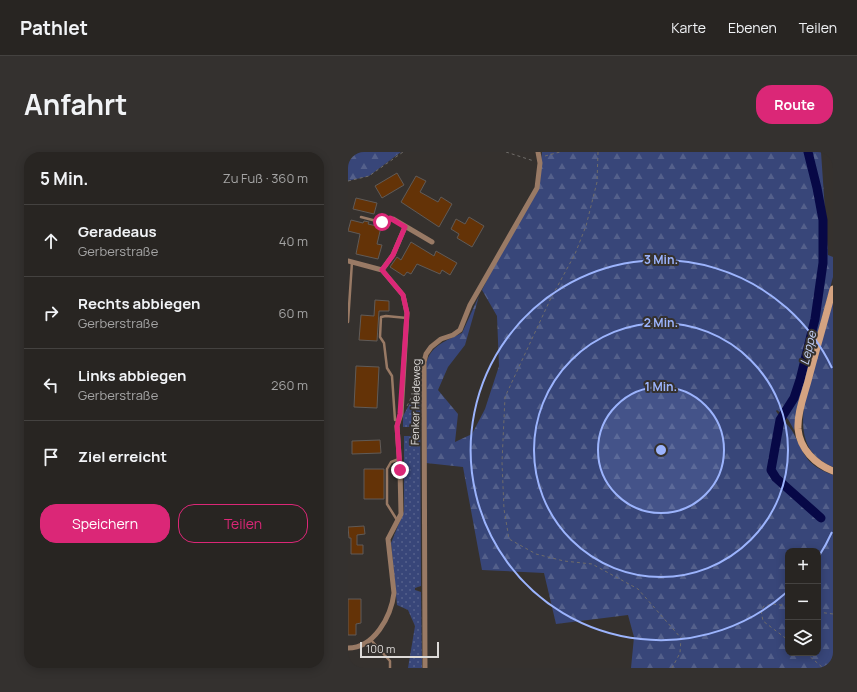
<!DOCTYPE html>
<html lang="de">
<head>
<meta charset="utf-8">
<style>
  :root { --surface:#282522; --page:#34312f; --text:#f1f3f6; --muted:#a5a5a5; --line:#444240; --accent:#db2777 }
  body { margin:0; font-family:Manrope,sans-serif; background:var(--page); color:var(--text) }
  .controls { position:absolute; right:12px; bottom:12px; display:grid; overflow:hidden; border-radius:8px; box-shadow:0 2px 10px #0003 }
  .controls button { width:36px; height:36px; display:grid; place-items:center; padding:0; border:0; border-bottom:1px solid var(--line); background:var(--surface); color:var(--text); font:20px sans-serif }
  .scale { position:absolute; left:12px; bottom:10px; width:79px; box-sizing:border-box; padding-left:4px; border:2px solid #dddad8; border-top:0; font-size:11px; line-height:14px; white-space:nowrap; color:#dddad8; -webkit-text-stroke:3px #35312e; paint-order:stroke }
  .stop { position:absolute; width:12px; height:12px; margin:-9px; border:3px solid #db2777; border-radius:50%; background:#fff }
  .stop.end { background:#db2777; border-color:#fff; box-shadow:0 1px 4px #0008 }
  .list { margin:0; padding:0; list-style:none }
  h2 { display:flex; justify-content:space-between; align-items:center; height:52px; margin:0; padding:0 16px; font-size:17px }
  h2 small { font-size:13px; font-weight:400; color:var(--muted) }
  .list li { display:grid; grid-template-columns:26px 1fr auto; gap:12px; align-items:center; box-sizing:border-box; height:72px; padding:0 16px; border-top:1px solid var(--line) }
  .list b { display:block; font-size:15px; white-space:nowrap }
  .list p { margin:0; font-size:13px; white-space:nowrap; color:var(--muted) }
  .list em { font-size:13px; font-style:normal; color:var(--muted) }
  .actions { display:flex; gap:8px; padding:12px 16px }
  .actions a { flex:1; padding:9px 0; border:1px solid var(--accent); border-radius:16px; text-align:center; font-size:14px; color:var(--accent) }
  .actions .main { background:var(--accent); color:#fff }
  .icon { flex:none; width:22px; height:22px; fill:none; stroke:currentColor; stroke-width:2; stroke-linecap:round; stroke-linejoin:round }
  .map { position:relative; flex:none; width:485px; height:516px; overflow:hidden; border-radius:16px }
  header { display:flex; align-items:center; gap:24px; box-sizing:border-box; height:56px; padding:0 20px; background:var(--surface); border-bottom:1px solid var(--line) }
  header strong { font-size:19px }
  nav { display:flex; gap:22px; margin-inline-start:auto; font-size:14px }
  .intro { display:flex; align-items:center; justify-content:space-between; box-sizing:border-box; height:96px; padding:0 24px }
  h1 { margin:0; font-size:28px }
  .button { padding:10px 18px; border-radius:16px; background:var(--accent); color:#fff; font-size:14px; font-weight:700 }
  main { display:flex; gap:24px; padding:0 24px }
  aside { flex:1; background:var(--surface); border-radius:16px; box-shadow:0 2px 10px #0003 }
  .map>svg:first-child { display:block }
  .grass { fill:url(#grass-dots) }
  .forest { fill:url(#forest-firs); fill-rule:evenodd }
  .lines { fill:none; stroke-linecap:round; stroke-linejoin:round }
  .river { stroke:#070846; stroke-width:9 }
  .building { fill:#643307; stroke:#605b58 }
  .path { stroke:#6f6c69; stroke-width:1; stroke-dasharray:3 3; stroke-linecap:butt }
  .service { stroke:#997a65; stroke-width:2.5 }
  .minor { stroke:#997a65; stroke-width:5 }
  .secondary { stroke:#d4a381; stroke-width:7 }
  .route { stroke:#db2777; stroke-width:5 }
  .ring { fill:none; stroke:#9cb4fd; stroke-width:2 }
  .labels { text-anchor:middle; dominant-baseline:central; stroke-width:4; stroke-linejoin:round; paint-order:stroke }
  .street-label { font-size:11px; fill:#dddad8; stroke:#35312e }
  .water-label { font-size:12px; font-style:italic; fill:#c6d4fa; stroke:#35312e }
  .centre { fill:#9cb4fd; stroke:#35312e; stroke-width:2 }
  .ring-label { font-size:12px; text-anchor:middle; font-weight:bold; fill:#9cb4fd; stroke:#35312e; stroke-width:4; stroke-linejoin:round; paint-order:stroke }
</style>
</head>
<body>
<header>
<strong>Pathlet</strong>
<nav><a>Karte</a><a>Ebenen</a><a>Teilen</a></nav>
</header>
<div class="intro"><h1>Anfahrt</h1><a class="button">Route</a></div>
<main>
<aside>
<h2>5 Min.<small>Zu Fuß · 360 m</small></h2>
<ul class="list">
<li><svg class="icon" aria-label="ahead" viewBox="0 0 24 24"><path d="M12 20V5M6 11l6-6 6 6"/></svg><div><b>Geradeaus</b><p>Gerberstraße</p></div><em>40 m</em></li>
<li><svg class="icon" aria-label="right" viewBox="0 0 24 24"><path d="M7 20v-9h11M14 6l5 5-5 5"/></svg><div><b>Rechts abbiegen</b><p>Gerberstraße</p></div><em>60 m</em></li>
<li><svg class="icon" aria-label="left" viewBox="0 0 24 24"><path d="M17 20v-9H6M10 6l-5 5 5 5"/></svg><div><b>Links abbiegen</b><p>Gerberstraße</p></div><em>260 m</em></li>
<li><svg class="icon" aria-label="arrive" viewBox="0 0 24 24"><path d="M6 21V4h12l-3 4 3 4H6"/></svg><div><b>Ziel erreicht</b></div></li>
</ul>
<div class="actions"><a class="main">Speichern</a><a>Teilen</a></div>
</aside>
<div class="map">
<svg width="485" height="516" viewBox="0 0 485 516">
  <defs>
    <pattern id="grass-dots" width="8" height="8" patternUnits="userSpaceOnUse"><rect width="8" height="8" fill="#384679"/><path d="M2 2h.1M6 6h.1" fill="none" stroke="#54608b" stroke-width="1.8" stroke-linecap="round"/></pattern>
    <pattern id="forest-firs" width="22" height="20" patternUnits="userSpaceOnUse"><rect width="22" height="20" fill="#384679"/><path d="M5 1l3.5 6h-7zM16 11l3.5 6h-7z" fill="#54608b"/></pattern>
  </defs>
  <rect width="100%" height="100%" fill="#35312e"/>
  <path class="grass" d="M72,233l1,201 -6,2v2l6,2 1,76h-14l7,-42 -7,-16 -11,-5 -6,-62 13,-32v-75h7v-9h-8v-11z"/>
  <path class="forest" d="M0,0h53l-32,24 -21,5z
    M194,0h279l7,103 5,2v20l-35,129 -4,24 -6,-11 -11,-9 -1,1c5,9 15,15 19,25 11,23 13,29 38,39v193h-202l3,-31 -6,-22 -72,9 -12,-51 -62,-3 -19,-103 -37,-4c0,-20 -5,-91 2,-105 6,-14 22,-19 34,-25l17,-37 -14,49 -17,22 -10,23 20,24 -3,28 17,-8 13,-25 14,-43 -2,-50 -15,-26 27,-54 29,-48zM440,399h30v102h-30z
    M485,149v166c-29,-12 -32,-34 -29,-62z"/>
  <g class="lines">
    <path class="river" d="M460,0l9,36 6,32v43l-8,56 -15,61 -6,18 -14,22 -9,50 5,8 45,40"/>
  </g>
  <path class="building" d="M49,21l7,12 -22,13 -7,-12z
    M68,24l10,5 -6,11 18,10 3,-5 11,7 -13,23 -38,-25z
    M8,46l21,5 -3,11 -21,-5z
    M121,65l15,9 -12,21 -15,-9 2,-4 -8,-5 5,-10 9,5z
    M3,68l12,3 1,-2 5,1 -1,2 13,3 -4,17 5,1 -4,14 -22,-5 4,-20 -12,-3z
    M63,90l23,14 2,-5 21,12 -7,12 -8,-5 -2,4 -23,-10 -6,10 -4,-2 -3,4 -14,-9 7,-10 4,3z
    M27,148l14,1v10h-10l-2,30 -18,-1 2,-25 13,1z
    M8,214l23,1 -2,41 -23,-1z
    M32,288l1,13 -29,1v-13z
    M16,317h20v30h-20z
    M16,374l1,8 -8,1v10h6v9h-12v-16h-2l-1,-11z
    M0,447h13v24l-5,1v11h-8z"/>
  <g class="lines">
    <path class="path" d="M158,0l28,9
      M250,0l-1,30 -11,44 -11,28 -25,46 -45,97 -3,65 2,47 5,30 27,15 28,7 28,3 46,25 43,49 -1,15 -8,15
      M197,4l15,-4
      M0,29l21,-5 34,-24
      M59,254l12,-24
      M440,454l-15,-2 -9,2 -3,5 2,10 25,19
      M470,460l15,2
      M458,501l17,15"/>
    <path class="service" d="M13,65l23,6 4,-4h4
      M0,170l4,-60
      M50,268h-3l-3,-44 -5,-8 -3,-25 -4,-6 1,-20 5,-1 21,2
      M49,368l-10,-16v-35l4,-7 8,-3
      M23,488l19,21v7"/>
    <path class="minor" d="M45,67l39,23
      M0,109l34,9 21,25 4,18 -6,101 -4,12 3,44 1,44 -13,25 6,54c-3,24 -20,55 -46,55
      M34,118l11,-15 12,-28
      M77,516l-1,-306 2,-8 5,-7 10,-8 12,-4 7,-5 10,-25 67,-117 3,-25 -2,-11"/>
    <path class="secondary" d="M485,137c-8,31 -17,61 -25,92 -4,15 -11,32 -10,48 2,20 17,35 35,42"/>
  </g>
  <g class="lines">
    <path class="route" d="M34,70l8,-4 15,9 -12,28 -11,15 21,25 4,18 -7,101 -3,12 3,44"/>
  </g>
  <circle cx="313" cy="298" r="63" fill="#9cb4fd" fill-opacity=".12"/>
  <g class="ring">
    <circle cx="313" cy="298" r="63"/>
    <circle cx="313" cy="298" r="127"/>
    <path d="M484 380A190 190 0 0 1 471 404M439 440A190 190 0 1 1 484 216"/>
  </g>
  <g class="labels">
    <g class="street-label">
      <text transform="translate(67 250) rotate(-89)">Fenker Heideweg</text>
    </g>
    <g class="water-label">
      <text transform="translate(460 196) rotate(-76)">Leppe</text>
    </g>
  </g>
  <circle cx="313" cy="298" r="6" class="centre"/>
  <g class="ring-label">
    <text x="313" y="112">3 Min.</text>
    <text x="313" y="175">2 Min.</text>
    <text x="313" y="239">1 Min.</text>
  </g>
</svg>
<div class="controls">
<button>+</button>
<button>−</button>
<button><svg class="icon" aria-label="layers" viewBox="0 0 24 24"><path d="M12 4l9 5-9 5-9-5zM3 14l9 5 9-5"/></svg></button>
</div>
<div class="scale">100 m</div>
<div class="stop" style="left:34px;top:70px"></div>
<div class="stop end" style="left:52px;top:318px"></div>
</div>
</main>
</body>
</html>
